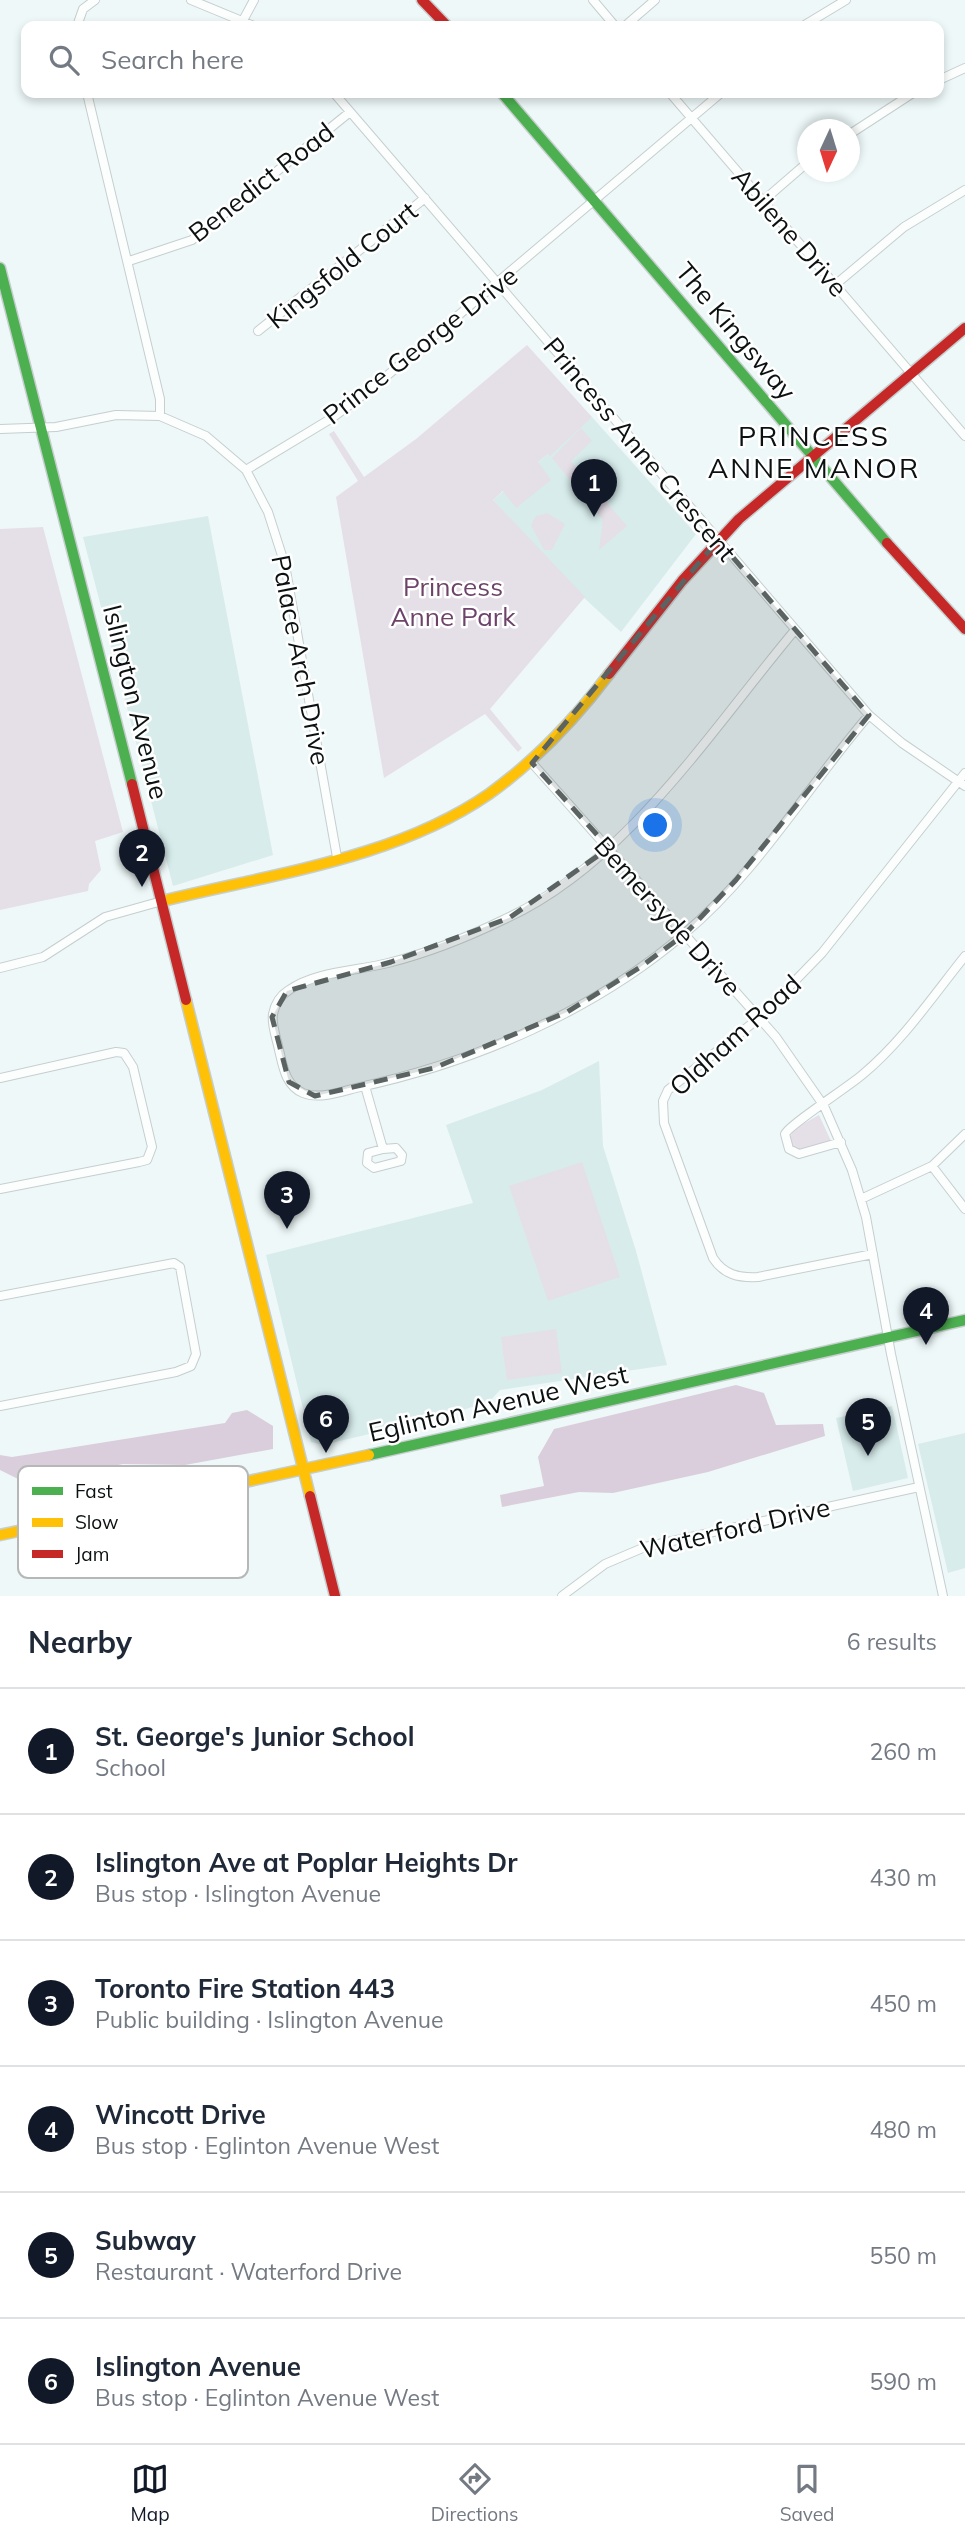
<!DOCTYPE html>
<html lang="en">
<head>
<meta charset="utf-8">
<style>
  :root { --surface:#fff; --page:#f2f2f3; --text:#1f2937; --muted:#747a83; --line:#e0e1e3; --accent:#111827 }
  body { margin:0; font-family:Mulish,sans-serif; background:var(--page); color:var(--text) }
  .compass { position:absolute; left:797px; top:119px; width:63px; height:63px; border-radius:50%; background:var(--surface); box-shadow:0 4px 10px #0003; rotate:184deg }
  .you { position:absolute; left:656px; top:826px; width:24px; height:24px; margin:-18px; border:5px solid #fff; border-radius:50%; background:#1a73e8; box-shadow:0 0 0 10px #1a73e833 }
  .badge { display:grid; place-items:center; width:46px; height:46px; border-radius:50%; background:var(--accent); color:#fff; font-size:23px; font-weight:700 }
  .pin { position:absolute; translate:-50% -58px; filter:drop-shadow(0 2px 4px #0008) }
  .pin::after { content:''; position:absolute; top:37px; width:24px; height:21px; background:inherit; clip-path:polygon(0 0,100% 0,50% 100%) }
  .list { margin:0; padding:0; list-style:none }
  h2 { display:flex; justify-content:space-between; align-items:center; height:91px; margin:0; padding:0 28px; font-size:30px }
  h2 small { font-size:23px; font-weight:400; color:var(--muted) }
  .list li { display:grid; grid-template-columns:46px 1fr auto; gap:21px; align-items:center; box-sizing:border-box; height:126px; padding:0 28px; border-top:2px solid var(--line) }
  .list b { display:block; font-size:26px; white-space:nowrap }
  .list p { margin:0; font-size:23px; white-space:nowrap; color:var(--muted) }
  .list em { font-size:23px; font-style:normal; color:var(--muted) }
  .icon { flex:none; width:38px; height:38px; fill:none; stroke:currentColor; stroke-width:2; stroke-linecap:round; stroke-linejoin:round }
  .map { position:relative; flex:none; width:965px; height:1596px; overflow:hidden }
  .search { position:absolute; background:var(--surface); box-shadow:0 4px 10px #0003; left:21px; right:21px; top:21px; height:77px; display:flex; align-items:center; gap:18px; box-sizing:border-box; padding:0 24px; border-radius:14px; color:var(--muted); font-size:26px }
  .sheet { height:847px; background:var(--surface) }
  nav { display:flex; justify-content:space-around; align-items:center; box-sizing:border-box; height:98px; border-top:2px solid var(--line); background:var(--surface); font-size:19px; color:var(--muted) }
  nav a { display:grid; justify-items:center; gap:4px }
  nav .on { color:var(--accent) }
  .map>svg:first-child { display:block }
  .built { fill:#d7eceb }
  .green { fill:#e5dfe8 }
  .forest { fill:#dacedc }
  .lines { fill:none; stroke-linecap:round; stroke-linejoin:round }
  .street-casing { stroke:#c6cece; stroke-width:10 }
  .fast-casing { stroke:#c6cece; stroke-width:13 }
  .slow-casing { stroke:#c6cece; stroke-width:13 }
  .jam-casing { stroke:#c6cece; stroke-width:13 }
  .street { stroke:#fcfefe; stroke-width:8 }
  .fast { stroke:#4caf50; stroke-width:10 }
  .slow { stroke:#ffc107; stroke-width:10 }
  .jam { stroke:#c62828; stroke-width:10 }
  .marked { fill:#5a6262; fill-opacity:0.2; stroke:#5a6262; stroke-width:5; stroke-dasharray:14 9; stroke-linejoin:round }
  .labels { text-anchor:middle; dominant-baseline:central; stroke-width:5; stroke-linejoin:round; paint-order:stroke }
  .street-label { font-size:26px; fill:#0b1111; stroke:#fff }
  .park-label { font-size:26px; fill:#6d4369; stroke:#fff }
  .neighbourhood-label { font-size:28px; letter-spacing:2px; fill:#0b1111; stroke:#fff }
  .key { fill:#fff; stroke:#b6b8b8; stroke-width:2 }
  .key-label { font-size:19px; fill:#0b1111 }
</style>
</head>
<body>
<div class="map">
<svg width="965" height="1596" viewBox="0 0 965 1596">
  <rect width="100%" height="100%" fill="#eef8f8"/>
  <path class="built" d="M592,417l104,117 -75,98 -53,-49 -75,-83z
    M208,516l65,339 -100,31 -90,-349z
    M599,1061l4,85 33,105 31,114 -167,25 -10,11 -45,15 -122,29 -12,-3 -45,-187 207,-52 -27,-78 96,-35z
    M892,1406l16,72 -55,13 -17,-73z
    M965,1433v135l-17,5 -30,-129z"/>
  <path class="green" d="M527,345l65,72 -42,39 -2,-2 -10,8 13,18 -35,28 -13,-17 -10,9 92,97 -95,112 32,39 -4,4 -33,-38 -101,64 -48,-281 22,-16 -29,-47 5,-3 30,46 52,-38z
    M581,428l11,13 -21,20 56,65 -28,24 4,-30 -51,-62z
    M547,513l18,11 -13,26h-8l-13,-25 5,-9z
    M43,527l80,305 -28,9 6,29 -12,14 -1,7 -88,19v-381z
    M819,1115l12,26 -29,11 -10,-4 -3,-9 5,-10z
    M582,1162l38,115 -72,24 -39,-115z
    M556,1329l6,44 -55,7 -6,-43z"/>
  <path class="forest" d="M736,1385l28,8 12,32 47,-1 2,12 -117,36 -95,21 -34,-1 -77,15 -2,-12 44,-9 -6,-29 16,-28z
    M247,1410l26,16v23l-88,16 -62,-1 -95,20 -28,-14v-15l12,2 213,-34 7,-10z"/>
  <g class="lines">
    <g class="street-casing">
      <path id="street" d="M191,0l63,26
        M593,0l22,26
        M77,26l6,-17 12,-9
        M240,26l14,-26
        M625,26l30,-26
        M803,26l43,-26
        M939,80l26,-12
        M87,93l73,306v17
        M334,93l535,622 33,28 63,43
        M670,93l295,343
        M850,134l63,-41
        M763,201l45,-39
        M129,261l63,-21 158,-128
        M835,285l69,-58 61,-37
        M258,331l167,-133
        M0,429l56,-2 60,-12 44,1 46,20 40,34 22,42 17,53 52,292
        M246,470l86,-52 44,-33 345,-292
        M795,630c-84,100 -168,233 -290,289 -37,18 -77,34 -117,44 -31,8 -72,8 -99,27 -8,5 -14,14 -16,24 -2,11 4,25 6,36 4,16 6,35 24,43 17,7 40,-2 57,-6 115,-25 234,-76 324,-153 73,-61 124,-148 185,-219
        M532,763l244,274 48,69 28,64 14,47 25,137 52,242
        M0,968l43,-11 62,-40 57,-16
        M0,1078l116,-26 8,1 9,14 19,80 -5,13 -8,2 -139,27
        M365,1086l18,63 -15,4 -1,10 7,5 27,-7 1,-6 -6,-7 -13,1
        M841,1142l-42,12 -10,-5 -4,-15c4,-9 63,-47 77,-59 40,-33 71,-79 103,-119
        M932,1166l33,43
        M861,1199l71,-33 33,-32
        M873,1254l-115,23c-19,1 -34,-2 -45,-19l-49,-135 -1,-22 5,-11 91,-72 63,-65 143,-180
        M0,1296l174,-33 6,4 16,87 -5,12 -15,6 -176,34
        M562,1596l43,-32 40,-17 274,-60"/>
    </g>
    <g class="fast-casing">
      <path id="fast" d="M502,93l385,450
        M0,268l132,516
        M369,1455l596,-135"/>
    </g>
    <g class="slow-casing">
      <path id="slow" d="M162,901c109,-27 233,-42 327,-107 46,-33 86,-75 120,-120
        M186,1000l124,496
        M0,1535l369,-80"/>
    </g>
    <g class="jam-casing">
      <path id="jam" d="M422,0l25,26
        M887,543l78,86
        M609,674l73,-93 57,-62 226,-191
        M132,784l54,216
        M310,1496l25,100"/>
    </g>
    <use href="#street" class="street"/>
    <use href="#fast" class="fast"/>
    <use href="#slow" class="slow"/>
    <use href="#jam" class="jam"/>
  </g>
  <path class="marked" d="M718,540l151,175 -133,165 -51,54 -46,34 -72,44 -133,56 -119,28 -26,-14 -17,-65 15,-26 104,-29 118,-44 100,-70 -77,-85z"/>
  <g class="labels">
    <g class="street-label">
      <text transform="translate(261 182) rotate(-38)">Benedict Road</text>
      <text transform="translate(790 232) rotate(49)">Abilene Drive</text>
      <text transform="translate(342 265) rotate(-39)">Kingsfold Court</text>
      <text transform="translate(736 331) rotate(50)">The Kingsway</text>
      <text transform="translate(420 345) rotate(-38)">Prince George Drive</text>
      <text transform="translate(640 449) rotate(50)">Princess Anne Crescent</text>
      <text transform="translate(301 660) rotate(79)">Palace Arch Drive</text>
      <text transform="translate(136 702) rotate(76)">Islington Avenue</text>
      <text transform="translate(668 916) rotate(48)">Bemersyde Drive</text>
      <text transform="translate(735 1035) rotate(-42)">Oldham Road</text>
      <text transform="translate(498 1403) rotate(-13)">Eglinton Avenue West</text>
      <text transform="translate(735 1528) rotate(-13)">Waterford Drive</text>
    </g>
    <g class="park-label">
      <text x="453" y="586">Princess<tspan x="453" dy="30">Anne Park</tspan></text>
    </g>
    <g class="neighbourhood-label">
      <text x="814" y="435">PRINCESS<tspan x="814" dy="32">ANNE MANOR</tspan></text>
    </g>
  </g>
  <rect x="18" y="1466" width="230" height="112" rx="10" class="key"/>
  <rect x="32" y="1487" width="31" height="8" fill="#4caf50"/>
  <rect x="32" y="1518" width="31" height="9" fill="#ffc107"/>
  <rect x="32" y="1550" width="31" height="8" fill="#c62828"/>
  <g class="key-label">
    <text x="75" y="1498">Fast</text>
    <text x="75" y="1529">Slow</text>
    <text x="75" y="1561">Jam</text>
  </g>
</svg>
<svg class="compass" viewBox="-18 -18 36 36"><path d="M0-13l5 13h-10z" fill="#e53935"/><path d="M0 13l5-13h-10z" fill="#747a83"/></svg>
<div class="you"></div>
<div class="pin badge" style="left:594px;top:517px">1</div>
<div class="pin badge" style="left:142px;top:887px">2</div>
<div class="pin badge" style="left:287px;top:1229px">3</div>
<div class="pin badge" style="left:926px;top:1345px">4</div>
<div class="pin badge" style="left:868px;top:1456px">5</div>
<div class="pin badge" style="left:326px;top:1453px">6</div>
<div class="search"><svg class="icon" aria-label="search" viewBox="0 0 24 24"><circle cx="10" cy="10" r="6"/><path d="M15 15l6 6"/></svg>Search here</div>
</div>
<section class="sheet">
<h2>Nearby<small>6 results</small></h2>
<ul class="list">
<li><span class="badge">1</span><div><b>St. George's Junior School</b><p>School</p></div><em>260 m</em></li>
<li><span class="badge">2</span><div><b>Islington Ave at Poplar Heights Dr</b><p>Bus stop · Islington Avenue</p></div><em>430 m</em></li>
<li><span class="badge">3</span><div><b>Toronto Fire Station 443</b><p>Public building · Islington Avenue</p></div><em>450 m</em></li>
<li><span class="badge">4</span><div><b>Wincott Drive</b><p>Bus stop · Eglinton Avenue West</p></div><em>480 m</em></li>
<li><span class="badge">5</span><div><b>Subway</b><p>Restaurant · Waterford Drive</p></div><em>550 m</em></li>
<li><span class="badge">6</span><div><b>Islington Avenue</b><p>Bus stop · Eglinton Avenue West</p></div><em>590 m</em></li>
</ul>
</section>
<nav>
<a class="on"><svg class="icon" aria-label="map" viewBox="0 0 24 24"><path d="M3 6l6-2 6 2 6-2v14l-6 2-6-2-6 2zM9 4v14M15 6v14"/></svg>Map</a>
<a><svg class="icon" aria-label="directions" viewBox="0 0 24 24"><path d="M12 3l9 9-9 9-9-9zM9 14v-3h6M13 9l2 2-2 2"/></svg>Directions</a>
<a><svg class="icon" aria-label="saved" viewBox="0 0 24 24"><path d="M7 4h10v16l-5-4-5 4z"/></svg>Saved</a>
</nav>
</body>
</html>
